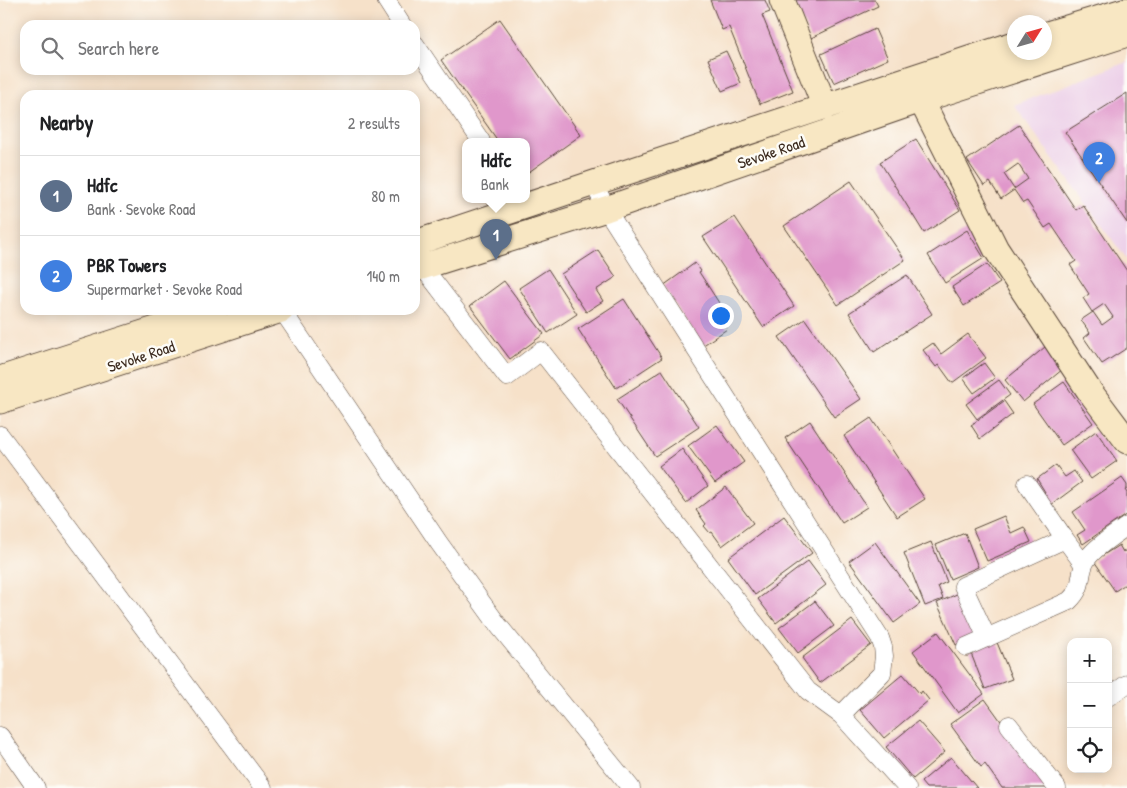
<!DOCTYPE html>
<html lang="en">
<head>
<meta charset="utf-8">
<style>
  :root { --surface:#fff; --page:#f2f2f2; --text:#202124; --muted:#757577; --line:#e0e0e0; --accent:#ea580c }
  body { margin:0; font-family:"Patrick Hand",sans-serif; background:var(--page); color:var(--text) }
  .controls { position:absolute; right:15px; bottom:15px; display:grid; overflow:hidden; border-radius:10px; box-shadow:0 2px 12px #0003 }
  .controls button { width:45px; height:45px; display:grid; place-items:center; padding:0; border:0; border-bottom:1px solid var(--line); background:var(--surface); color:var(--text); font:25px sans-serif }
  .compass { position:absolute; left:1007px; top:15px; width:45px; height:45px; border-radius:50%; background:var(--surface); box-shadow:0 2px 12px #0003; rotate:53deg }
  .you { position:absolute; left:720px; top:315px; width:18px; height:18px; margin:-12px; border:4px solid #fff; border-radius:50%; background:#1a73e8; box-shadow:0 0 0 8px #1a73e833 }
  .badge { display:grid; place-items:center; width:32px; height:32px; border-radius:50%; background:var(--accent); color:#fff; font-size:16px; font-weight:700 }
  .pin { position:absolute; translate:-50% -41px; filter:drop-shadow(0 1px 2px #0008) }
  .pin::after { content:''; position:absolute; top:26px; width:18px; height:15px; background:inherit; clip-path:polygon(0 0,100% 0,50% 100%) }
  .popup { position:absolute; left:462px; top:138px; width:68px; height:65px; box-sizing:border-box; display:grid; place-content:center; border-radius:10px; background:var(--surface); filter:drop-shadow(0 1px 4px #0005); font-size:16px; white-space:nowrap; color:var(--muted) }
  .popup b { font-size:19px; color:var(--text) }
  .popup::after { content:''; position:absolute; left:50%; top:100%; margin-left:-10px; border:10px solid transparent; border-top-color:var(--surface) }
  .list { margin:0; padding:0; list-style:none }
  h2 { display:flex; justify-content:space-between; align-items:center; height:65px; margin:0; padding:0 20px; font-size:21px }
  h2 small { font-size:16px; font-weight:400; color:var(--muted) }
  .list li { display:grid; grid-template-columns:32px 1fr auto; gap:15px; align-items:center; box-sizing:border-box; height:80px; padding:0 20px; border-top:1px solid var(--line) }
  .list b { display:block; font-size:19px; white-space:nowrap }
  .list p { margin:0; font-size:16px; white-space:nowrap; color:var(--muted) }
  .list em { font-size:16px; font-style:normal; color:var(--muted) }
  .icon { flex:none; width:28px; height:28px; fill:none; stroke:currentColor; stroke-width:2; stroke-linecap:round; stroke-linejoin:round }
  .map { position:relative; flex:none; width:1127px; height:788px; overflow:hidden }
  .search { position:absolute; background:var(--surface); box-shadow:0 2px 12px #0003; left:20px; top:20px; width:400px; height:55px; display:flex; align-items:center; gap:12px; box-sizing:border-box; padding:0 18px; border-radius:15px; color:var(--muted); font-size:19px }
  .panel { position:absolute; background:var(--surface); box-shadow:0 2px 12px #0003; left:20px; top:90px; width:400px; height:225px; border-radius:15px }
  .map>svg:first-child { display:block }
  .built { fill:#edd1e9 }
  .building { fill:#e097cb; fill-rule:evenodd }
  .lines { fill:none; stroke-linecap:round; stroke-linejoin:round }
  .street-casing { stroke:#574538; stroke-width:19 }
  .secondary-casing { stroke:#574538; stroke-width:27 }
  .street { stroke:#fff; stroke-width:18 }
  .secondary { stroke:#f8e7c3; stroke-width:25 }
  .labels { text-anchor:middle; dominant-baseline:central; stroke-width:5; stroke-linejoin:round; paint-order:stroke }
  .street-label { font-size:16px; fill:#3b2a1e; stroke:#fdfcf7 }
</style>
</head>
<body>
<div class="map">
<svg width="1127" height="788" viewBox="0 0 1127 788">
  <rect width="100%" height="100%" fill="#fdfcf7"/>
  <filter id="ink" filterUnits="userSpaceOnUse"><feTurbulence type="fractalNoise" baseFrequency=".02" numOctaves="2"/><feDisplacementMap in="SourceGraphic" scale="10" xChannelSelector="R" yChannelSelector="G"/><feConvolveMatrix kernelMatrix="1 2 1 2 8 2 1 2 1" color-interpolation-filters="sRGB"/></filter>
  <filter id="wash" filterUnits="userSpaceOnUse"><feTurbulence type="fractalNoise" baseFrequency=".0096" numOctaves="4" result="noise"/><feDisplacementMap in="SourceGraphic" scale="20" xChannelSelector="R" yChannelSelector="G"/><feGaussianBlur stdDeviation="1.12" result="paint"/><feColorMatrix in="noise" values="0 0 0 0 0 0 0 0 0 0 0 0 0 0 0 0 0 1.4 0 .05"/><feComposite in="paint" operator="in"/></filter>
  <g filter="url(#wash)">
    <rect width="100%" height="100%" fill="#f6e1c9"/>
    <path class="built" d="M1127,62v198l-113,-155z"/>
    <g id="blocks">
      <path class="building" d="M710,0h55l5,12 -8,3 31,76 -33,13 -31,-77 -7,3z
        M792,0h83l3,6 -67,32z
        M500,19l81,116 -55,39v-33h-28l-57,-81z
        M875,29l13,30 -54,24 -13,-29z
        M726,51l15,32 -19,8 -14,-32z
        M1127,93v130l-62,-91z
        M1019,125l57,85 7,-5 44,66v77l-25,16 -18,-26 6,-5 -9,-13 12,-8 9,13 11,-8 -9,-13 -12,8 -9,-14 6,-4 -19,-29 6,-4 -25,-37 -6,4 -18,-27 -4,2 -9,-13 -13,9 -11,-17 -6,4 -17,-26zM1018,164l10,15 -14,10 -10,-15z
        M916,139l44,71 -36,23 -44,-71z
        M851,181l54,79 -67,45 -54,-79z
        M735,217l59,89 -31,21 -60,-90z
        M967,230l17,28 -39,25 -17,-28z
        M598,250l18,27 -20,13 7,11 -17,11 -25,-38z
        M695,263l6,8 -2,1 22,34 -6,4 12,19 -25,17 -39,-60z
        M987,264l13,19 -36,23 -12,-19z
        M548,269l29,45 -29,19 -29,-45z
        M907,275l25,39 -58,38 -25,-39z
        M504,281l40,53 -34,25 -40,-53z
        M624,299l38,59 -46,30 -38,-59z
        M805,319l56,80 -27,18 -55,-80z
        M968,334l18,24 -34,25 -13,-18 -3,2 -13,-17 10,-7 8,11z
        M1045,347l18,22 -40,33 -18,-22z
        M984,363l11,15 -21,15 -11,-15z
        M662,370l37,57 -44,29 -38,-57z
        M999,380l11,15 -33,24 -11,-15z
        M1064,382l29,41 -31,22 -29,-41z
        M1004,401l9,13 -33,25 -9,-14z
        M871,418l54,81 -28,18 -53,-81z
        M810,421l57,86 -25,16 -57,-85z
        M717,425l27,37 -29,21 -27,-37z
        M1096,431l21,30 -26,18 -21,-29z
        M682,449l26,37 -22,17 -27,-37z
        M1056,465l9,12 9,-6 8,11 -31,23 -8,-11 2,-2 -8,-13z
        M1122,478l5,7v4l-2,1 2,3v21l-44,30 -6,-9 8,-5 -12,-18z
        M726,487l27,36 -31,23 -10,-14 -2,1 -6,-7 2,-2 -10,-14z
        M784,516l28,37 -57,42 -27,-37z
        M1004,516l7,17 13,-6 7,15 -44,19 -14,-32z
        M965,533l13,34 -28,12 -14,-34z
        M875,542l45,62 -26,19 -45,-62z
        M931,542l16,40 -9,4 5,13 -18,7 -21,-53z
        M1119,545l4,7 4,-2v33l-12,8 -21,-30z
        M808,561l18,24 -50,38 -18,-24z
        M959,593l19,42 -22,10 -19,-42z
        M815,601l19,25 -36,27 -19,-25z
        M852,620l19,25 -51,38 -18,-25z
        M938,632l46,62 -26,19 -45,-62z
        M996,640l16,39 -27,10 -15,-38z
        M903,674l17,20 2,-3 7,9 -45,38 -24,-28z
        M985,699l64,89h-47l-17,-24 -4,3 -31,-43z
        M918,721l27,31 -32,27 -27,-32z
        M951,757l26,31h-51l-5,-6z"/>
    </g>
  </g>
  <g filter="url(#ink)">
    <use href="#blocks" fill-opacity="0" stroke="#574538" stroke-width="1"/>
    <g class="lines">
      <g class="street-casing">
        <path id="street" d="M386,0l16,25
          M415,44l66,97
          M594,183l12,26 274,429 3,9 1,9 -2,17 -41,42
          M422,266l85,111 34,-26 267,340 33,24 66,73
          M282,310l157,233 59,82 133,163
          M0,435l263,353
          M1065,539l19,26
          M987,638l-24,-52 102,-47 -38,-55
          M966,647l103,-46c17,-16 8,-27 18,-42 8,-12 29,-25 40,-33
          M1108,697l19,-13
          M1009,725l48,63
          M0,736l36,52"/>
      </g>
      <g class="secondary-casing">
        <path id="secondary" d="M782,0l43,107
          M1044,35l83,-25
          M914,86l82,163 92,140 39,52
          M415,243l179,-60 420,-139
          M415,269l191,-60 315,-109 206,-66
          M0,379l215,-69
          M0,401l281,-91"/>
      </g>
      <use href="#street" class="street"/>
      <use href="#secondary" class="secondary"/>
    </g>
  </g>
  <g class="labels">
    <g class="street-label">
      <text transform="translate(771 152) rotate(-19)">Sevoke Road</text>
      <text transform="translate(141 356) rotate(-18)">Sevoke Road</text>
    </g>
  </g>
</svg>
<div class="controls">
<button>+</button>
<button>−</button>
<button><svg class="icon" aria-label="locate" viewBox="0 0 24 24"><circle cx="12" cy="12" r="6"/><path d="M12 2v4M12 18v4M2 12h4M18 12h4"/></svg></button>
</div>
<svg class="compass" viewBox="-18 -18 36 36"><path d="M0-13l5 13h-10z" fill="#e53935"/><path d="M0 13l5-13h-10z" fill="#757577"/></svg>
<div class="you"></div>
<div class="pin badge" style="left:496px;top:260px;background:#5c6f8a">1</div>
<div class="popup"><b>Hdfc</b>Bank</div>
<div class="pin badge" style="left:1099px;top:183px;background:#3f7fe0">2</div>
<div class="search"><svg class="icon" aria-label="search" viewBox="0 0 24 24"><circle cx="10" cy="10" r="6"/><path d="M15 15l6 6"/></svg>Search here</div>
<section class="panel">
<h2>Nearby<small>2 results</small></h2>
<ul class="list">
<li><span class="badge" style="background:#5c6f8a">1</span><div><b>Hdfc</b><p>Bank · Sevoke Road</p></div><em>80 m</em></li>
<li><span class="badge" style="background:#3f7fe0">2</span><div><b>PBR Towers</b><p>Supermarket · Sevoke Road</p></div><em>140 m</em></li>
</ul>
</section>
</div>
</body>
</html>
